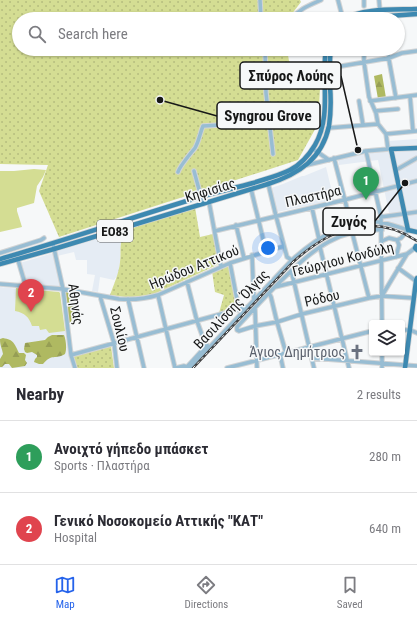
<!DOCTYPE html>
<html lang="en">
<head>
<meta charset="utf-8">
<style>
  :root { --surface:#fff; --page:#f7f7f7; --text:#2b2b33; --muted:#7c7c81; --line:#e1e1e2; --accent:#2563eb }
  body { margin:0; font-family:"Roboto Condensed",sans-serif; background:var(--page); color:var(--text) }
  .controls { position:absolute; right:12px; bottom:12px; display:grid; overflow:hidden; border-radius:4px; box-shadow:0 1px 3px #0004 }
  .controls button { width:36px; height:36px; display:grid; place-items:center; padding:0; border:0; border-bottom:1px solid var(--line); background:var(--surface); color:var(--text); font:20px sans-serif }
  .you { position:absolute; left:268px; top:248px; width:14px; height:14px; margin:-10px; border:3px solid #fff; border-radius:50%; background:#1a73e8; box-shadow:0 0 0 6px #1a73e833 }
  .badge { display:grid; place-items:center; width:26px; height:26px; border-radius:50%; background:var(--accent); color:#fff; font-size:13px; font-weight:700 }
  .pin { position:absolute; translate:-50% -33px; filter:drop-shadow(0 1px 2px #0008) }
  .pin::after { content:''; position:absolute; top:21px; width:14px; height:12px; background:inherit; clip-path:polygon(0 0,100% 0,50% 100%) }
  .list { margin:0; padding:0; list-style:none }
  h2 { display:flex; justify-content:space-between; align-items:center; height:52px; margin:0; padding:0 16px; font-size:17px }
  h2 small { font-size:13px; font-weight:400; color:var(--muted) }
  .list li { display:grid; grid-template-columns:26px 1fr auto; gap:12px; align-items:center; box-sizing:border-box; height:72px; padding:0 16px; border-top:1px solid var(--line) }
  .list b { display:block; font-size:15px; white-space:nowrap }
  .list p { margin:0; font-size:13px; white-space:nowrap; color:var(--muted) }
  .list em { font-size:13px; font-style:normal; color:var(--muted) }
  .icon { flex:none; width:22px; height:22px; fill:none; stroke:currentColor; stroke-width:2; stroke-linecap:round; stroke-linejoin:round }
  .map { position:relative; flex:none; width:417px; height:368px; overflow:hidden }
  .search { position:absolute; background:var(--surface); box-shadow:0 1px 3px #0004; left:12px; right:12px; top:12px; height:44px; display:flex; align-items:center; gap:10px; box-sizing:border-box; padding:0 14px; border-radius:22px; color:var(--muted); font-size:15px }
  .sheet { height:196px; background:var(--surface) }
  nav { display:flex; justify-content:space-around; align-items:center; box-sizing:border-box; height:56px; border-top:1px solid var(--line); background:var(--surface); font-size:11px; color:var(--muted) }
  nav a { display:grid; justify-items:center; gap:2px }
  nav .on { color:var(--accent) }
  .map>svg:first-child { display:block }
  .built { fill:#e5ecf4 }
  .grass { fill:#d4dd93 }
  .forest { fill:url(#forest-firs) }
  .park { fill:url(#park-dots) }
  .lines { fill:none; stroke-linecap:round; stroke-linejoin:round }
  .minor-casing { stroke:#d2d4d5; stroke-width:5.5 }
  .major-casing { stroke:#d2d4d5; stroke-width:6 }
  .minor { stroke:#98bdd3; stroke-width:3.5 }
  .major { stroke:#3d89b1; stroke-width:4.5 }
  .rail-casing { stroke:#424344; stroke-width:2.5 }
  .rail { stroke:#f6f8f9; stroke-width:1; stroke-dasharray:3; stroke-linecap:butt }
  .labels { text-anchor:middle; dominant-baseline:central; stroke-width:3; stroke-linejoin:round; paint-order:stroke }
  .shield { fill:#f6f8f9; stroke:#5a5b5c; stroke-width:1 }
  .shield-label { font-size:13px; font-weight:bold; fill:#171818 }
  .street-label { font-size:14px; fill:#171818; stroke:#f6f8f9 }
  .worship-label { font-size:14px; fill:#5b616d; stroke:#f6f8f9; text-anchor:end }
  .leader { fill:none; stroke:#171818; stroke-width:1.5 }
  .callout-dot { fill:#171818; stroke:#f6f8f9; stroke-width:1.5 }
  .callout { fill:#f6f8f9; stroke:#171818; stroke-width:1.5 }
  .callout-label { font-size:15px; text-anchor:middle; font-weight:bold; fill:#171818 }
</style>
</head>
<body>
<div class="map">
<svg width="417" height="368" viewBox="0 0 417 368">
  <defs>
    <pattern id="forest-firs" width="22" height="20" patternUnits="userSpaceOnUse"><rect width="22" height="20" fill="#afb961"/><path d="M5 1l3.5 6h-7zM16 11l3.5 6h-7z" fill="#969e54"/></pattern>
    <pattern id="park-dots" width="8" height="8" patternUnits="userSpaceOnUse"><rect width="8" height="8" fill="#d4dd93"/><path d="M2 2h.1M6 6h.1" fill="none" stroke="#b5bd7e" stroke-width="1.8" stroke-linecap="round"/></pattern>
  </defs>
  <rect width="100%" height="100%" fill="#f6f8f9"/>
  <path class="built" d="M417,139v91l-33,-8 -2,-7 7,-2 -11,-53 -39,5 -1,-6 51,-9v-9z
    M326,167l8,33 -57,12 -6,-24 12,-4 19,-8h2z
    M123,231l1,2 -3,10 -1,19 -2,13 -4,5 -14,-3 -2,15 -6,-1 3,-16 -8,-1v-14h-11l-2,-8 -17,4 -1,-5z
    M53,253l8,34 -35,-2 -6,-22z
    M0,287l31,3 28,2 1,1 8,60 4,15h-72z"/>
  <path class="grass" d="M34,169l12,1 -3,7 -6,9 -3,17 -17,5v3l5,16 -22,5v-61h14z
    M16,288l43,4 1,1 5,38 -16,2 -3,-4 -6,1 -1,-4h-7c-3,-9 -7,-13 -17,-15z"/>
  <path class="forest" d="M382,74l4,24 -8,1 -4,-23z
    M66,292c4,1 9,1 11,4l-6,26 -2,2 -1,-1 -3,-30z
    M52,335h12c2,5 3,14 1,19 -10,6 -13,-1 -22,10h-4l-5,-2 1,-3 2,-2v-2l-5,-3 -5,1 -2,-1 -1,-3 1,-6 20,-3 3,-3z
    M3,338c11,2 11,5 16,15h5l2,2 -1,5 2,3 -2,3 -13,2 -3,-4h-4l-3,3h-2v-8l3,-5c-1,-6 -3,-8 -3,-15z"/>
  <path class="park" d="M0,0h300l1,2 -13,17h-269v30h268l2,12 18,15 14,-5 -3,53 -20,36 -239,77 -20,-46 9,-26 -48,-1z
    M195,207l5,30 13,-3 5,29 -1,2 -63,29 -20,3h-9l-15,-2c4,-11 9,-22 10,-33 1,-6 0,-13 1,-19 0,-4 2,-8 2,-12z
    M230,264l8,44 -19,5 5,-18 -9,-3 -3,-21z
    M111,346l3,22h-38l-3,-12z"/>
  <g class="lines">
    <g class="minor-casing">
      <path id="minor" d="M260,0l1,19
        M338,0l5,19
        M379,0l1,11
        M364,6v-6
        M291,19c8,-10 19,-14 30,-19
        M265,49l1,44 7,61
        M364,49v13l5,35 7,16 2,11 8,10 2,15
        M387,49l9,49
        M330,68l59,-10 13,-5 15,-2
        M410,96l3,35
        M359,101l4,24
        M370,101l47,-6
        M375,111l23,-2
        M328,128l50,-4
        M386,134l31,-3
        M313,149l16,11
        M366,151l15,66 1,106
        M334,158l17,66
        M307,165l59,-14 23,-2
        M396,170l21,-12
        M194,171l9,33
        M178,172c2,-6 12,-18 17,-24 4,-7 5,-15 8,-22l51,-3 49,-5
        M268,183l8,33 11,41 3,2 2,1
        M251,189l15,62
        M209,202l12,64
        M312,208l7,31
        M381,217l36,-5
        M236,225l8,33
        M382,230c-42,-2 -68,18 -96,46 -17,16 -33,34 -49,51v3l2,1 16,-5 22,-4 25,-8 67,-16 13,-2 31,2
        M215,231l129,-31 73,-19
        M352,232l17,66
        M382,241l7,-3 8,2
        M53,244l10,45 8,66 4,13
        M320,247l29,121
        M0,253l41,-13 3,-2
        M252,255l2,46
        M18,260l8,27
        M230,263l9,47
        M398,268l18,13
        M290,272l2,2 2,8 20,86
        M187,282l10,39 9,25
        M0,284l63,5 56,10c13,1 26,0 39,-4l72,-32 54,-17
        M275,287l132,-33 8,-6
        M269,293l2,4 6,25 9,31
        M383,294l24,-40
        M158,295l17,73
        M100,296l14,47 3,25
        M128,299l16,69
        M255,308l2,60
        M402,330h8l7,3
        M382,353v15
        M280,354l3,14
        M71,355l176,-48
        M312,358l105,8
        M176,368l8,-2 3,1
        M186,368l21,-23
        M190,368l102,-108c23,-21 54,-41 86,-38 10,1 20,5 30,8l-7,8 -4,2 2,5 -3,12
        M227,368l145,-37"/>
    </g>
    <g class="major-casing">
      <path id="major" d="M344,19c19,-11 51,-9 73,-10
        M361,19l13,-2 43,-3
        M417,148l-26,1 17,81 9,2
        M416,246l-1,2 2,2
        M0,259c67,-19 133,-42 200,-62 17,-5 35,-9 53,-14 12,-4 25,-7 37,-13 10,-5 19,-15 25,-25 17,-29 6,-65 11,-96
        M0,264l54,-15 214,-65c31,-10 54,-25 61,-58 2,-13 2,-27 1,-40 0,-12 -1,-25 1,-37
        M405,368l11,-87 1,-3"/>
    </g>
    <use href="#minor" class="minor"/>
    <use href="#major" class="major"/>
    <g class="rail-casing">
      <path id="rail" d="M193,368l100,-106c37,-33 79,-51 124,-21"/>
    </g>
    <use href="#rail" class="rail"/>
  </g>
  <defs>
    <g id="church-bare" transform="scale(1.2)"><path d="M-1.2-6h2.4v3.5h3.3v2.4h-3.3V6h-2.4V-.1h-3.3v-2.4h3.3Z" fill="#6b7280" stroke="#f6f8f9" stroke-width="2.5" paint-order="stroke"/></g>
  </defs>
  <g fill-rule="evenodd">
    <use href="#church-bare" x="357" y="352"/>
  </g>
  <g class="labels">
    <rect class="shield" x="97" y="220" width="36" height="22" rx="3"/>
    <g class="shield-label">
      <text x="115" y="231">ΕΟ83</text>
    </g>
    <g class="street-label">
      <text transform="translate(210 190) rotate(-17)">Κηφισίας</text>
      <text transform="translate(313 196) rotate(-13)">Πλαστήρα</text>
      <text transform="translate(343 259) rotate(-14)">Γεώργιου Κονδύλη</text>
      <text transform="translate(194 267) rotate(-22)">Ηρώδου Αττικού</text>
      <text transform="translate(322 298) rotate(-13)">Ρόδου</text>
      <text transform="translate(76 304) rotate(82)">Αθηνάς</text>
      <text transform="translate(231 309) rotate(-47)">Βασιλίσσης Όλγας</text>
      <text transform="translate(120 329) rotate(77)">Σουλίου</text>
    </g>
    <g class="worship-label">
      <text x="345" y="352">Άγιος Δημήτριος</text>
    </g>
  </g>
  <path class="leader" d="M358 150L341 76M160 100L217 116M405 183L375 221"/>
  <g class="callout-dot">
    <circle cx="358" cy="150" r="4"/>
    <circle cx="160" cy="100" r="4"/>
    <circle cx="405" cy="183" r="4"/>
  </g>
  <g class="callout">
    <rect x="240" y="62" width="101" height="27" rx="4"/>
    <rect x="217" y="102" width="103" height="27" rx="4"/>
    <rect x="323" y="208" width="52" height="27" rx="4"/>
  </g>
  <g class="callout-label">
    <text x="291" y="81">Σπύρος Λούης</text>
    <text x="268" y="121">Syngrou Grove</text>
    <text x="349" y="227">Ζυγός</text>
  </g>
</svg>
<div class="controls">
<button><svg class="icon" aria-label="layers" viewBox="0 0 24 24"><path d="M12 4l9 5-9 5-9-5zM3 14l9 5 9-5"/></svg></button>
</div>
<div class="you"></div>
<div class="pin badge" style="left:366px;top:200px;background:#2e9e5b">1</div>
<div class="pin badge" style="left:31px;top:312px;background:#e0444e">2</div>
<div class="search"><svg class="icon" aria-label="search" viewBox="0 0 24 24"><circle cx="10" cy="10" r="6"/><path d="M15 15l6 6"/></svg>Search here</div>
</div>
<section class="sheet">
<h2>Nearby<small>2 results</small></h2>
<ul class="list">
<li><span class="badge" style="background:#2e9e5b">1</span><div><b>Ανοιχτό γήπεδο μπάσκετ</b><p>Sports · Πλαστήρα</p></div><em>280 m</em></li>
<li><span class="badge" style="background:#e0444e">2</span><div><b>Γενικό Νοσοκομείο Αττικής &quot;ΚΑΤ&quot;</b><p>Hospital</p></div><em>640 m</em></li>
</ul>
</section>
<nav>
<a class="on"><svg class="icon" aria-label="map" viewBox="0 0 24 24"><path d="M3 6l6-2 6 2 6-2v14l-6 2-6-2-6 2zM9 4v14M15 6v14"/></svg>Map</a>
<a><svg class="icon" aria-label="directions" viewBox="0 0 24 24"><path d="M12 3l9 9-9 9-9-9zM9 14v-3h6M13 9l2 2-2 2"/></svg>Directions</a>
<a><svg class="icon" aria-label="saved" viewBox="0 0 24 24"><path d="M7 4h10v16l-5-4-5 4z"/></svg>Saved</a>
</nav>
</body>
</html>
